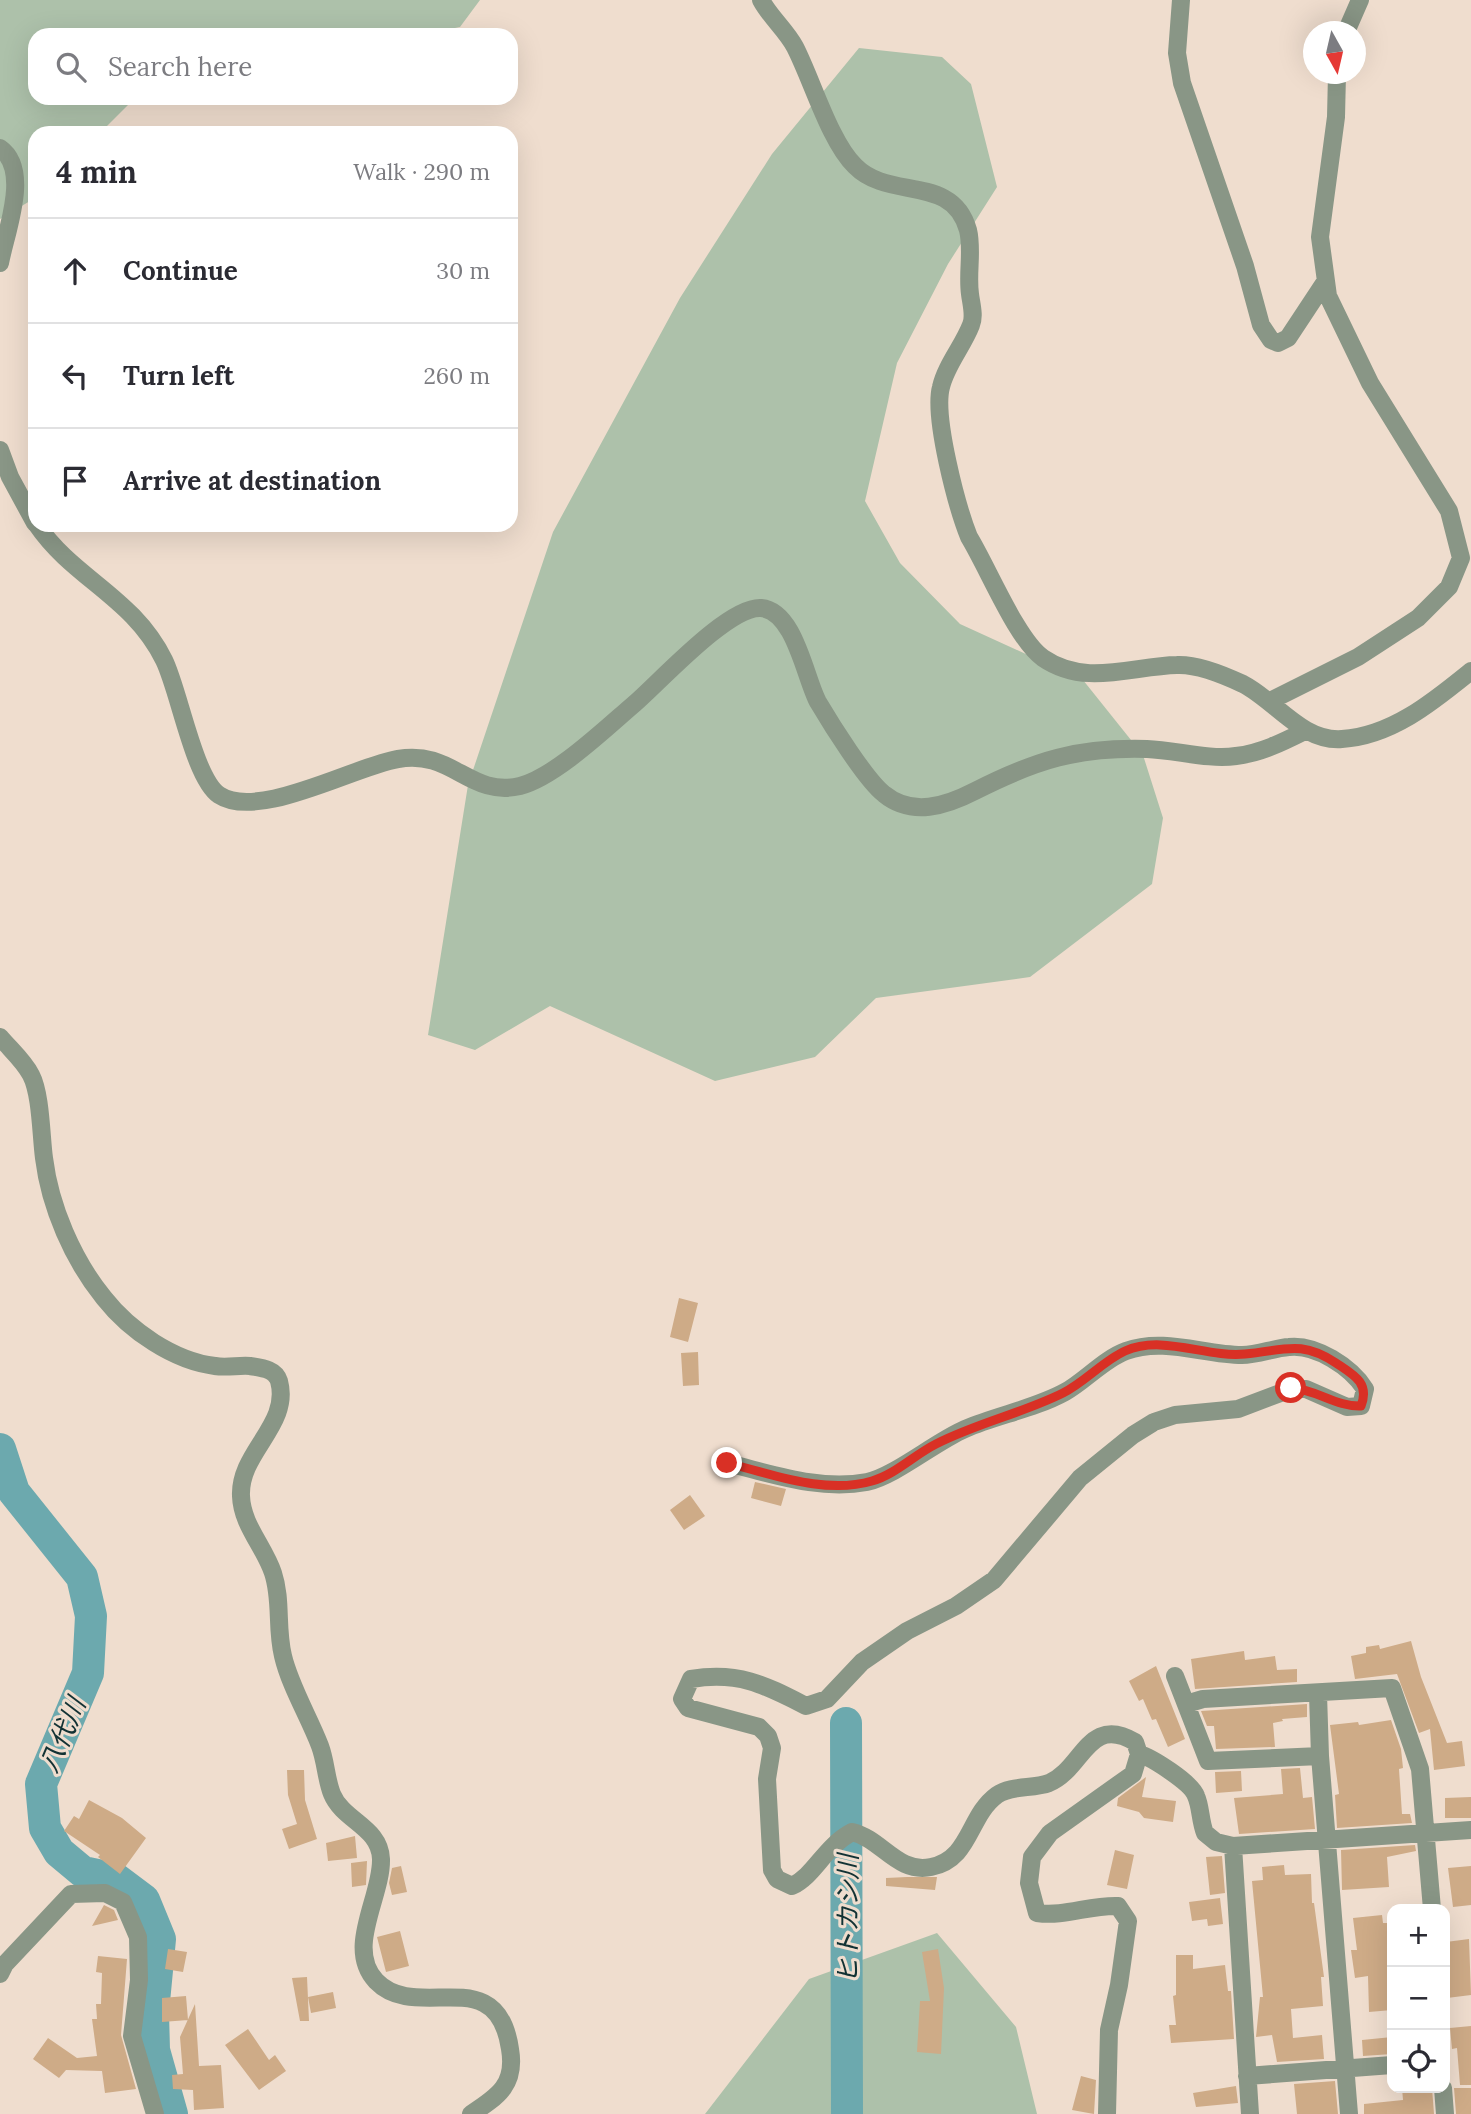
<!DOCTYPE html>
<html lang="en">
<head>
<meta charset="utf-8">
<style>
  :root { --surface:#fff; --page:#f7f7f7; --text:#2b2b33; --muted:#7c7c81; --line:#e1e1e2 }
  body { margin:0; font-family:Lora,"Noto Sans JP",serif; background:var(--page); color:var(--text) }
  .controls { position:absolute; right:21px; bottom:21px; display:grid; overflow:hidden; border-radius:14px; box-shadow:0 7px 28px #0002 }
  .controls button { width:63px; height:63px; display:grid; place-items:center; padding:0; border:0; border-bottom:2px solid var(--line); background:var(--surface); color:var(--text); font:35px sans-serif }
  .compass { position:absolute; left:1303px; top:21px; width:63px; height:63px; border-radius:50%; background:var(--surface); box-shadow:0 7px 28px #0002; rotate:172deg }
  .stop { position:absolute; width:21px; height:21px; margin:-16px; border:5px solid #d93025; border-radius:50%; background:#fff }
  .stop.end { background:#d93025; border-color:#fff; box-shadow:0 2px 7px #0008 }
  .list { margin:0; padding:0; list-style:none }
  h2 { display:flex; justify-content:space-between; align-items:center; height:91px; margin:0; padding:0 28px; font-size:30px }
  h2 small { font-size:23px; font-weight:400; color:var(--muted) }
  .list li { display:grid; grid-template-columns:46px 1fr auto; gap:21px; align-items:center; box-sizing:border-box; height:105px; padding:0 28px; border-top:2px solid var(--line) }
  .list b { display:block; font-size:26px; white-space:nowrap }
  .list em { font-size:23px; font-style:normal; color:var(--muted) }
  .icon { flex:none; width:38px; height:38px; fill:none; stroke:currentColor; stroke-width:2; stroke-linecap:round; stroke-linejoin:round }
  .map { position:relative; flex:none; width:1471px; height:2114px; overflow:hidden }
  .search { position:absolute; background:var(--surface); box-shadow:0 7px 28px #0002; left:28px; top:28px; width:490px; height:77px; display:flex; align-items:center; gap:18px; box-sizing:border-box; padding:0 24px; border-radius:21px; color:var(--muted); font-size:26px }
  .panel { position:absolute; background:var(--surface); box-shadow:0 7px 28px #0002; left:28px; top:126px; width:490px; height:406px; border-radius:21px }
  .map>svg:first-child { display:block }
  .green { fill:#adc1aa }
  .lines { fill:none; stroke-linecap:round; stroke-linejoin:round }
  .river { stroke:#6ca9ae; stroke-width:32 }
  .building { fill:#ceab87 }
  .minor { stroke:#899686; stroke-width:18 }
  .route { stroke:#d93025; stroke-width:9 }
  .labels { text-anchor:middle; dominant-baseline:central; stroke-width:6; stroke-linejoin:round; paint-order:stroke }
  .water-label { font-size:26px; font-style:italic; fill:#123234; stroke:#efddce }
</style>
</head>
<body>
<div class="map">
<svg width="1471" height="2114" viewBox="0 0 1471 2114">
  <rect width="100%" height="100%" fill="#efddce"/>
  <path class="green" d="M0,0h480l-20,27 -40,8h-385v63h100l-35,35h-65v65l-35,21z
    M859,48l83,9 29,27 26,103 -49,77 -51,99 -32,138 35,62 60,61 123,56 60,75 20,63 -11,66 -122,93 -154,21 -61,59 -100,24 -165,-75 -75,44 -47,-15 40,-250 85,-253 127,-234 92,-144z
    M937,1933l79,94 21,87h-332l104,-135z"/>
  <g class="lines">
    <path class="river" d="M0,1449l14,43 68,85 9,39 -3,57 -47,111 4,44 14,24 24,20 33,7 28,21 16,39 -7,73 1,38 18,64
      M846,1723l1,391"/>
  </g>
  <path class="building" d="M679,1298l19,5 -10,39 -18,-5z
    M698,1352l1,33 -16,1 -2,-33z
    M755,1482l31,7 -5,17 -30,-8z
    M690,1495l15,21 -21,14 -14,-20z
    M1411,1641l10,36 26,66 15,-2 3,25 -31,4 -4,-41 -11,4 -22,-59 -42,5 -4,-23 15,-3v-6l13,-2 1,4z
    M1244,1651l1,9 30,-4 2,14 20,-1v13l-102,7 -4,-30z
    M1156,1666l29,73 -17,8 -12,-28 -4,1 -9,-21 -4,2 -10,-20z
    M1307,1704v13l-25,2 1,2 -10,2 2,24 -59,2 -2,-23h-7l-6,-15z
    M1391,1720l10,29 2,19 -4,1 3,45h8l2,9 -75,5 -2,-33 4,-1 -9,-69 28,-3 1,3z
    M1300,1768l3,30 9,-1 3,32 -76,5 -5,-36 49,-4 -2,-25z
    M287,1770h17l1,30 12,39 -28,10 -7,-20 15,-5 -9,-29z
    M1241,1771l1,20 -26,2 -1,-21z
    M1146,1777l-4,20 34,4 -3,21 -29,-4 -5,-6 -22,-6 1,-8z
    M1471,1797v21h-26v-20z
    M89,1800l33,18 24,20 -26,36 -22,-17 2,-2 -36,-24 10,-15 5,3z
    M355,1836l2,22 -29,3 -2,-18z
    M1415,1845l1,6 -29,6 2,30 -47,3 -1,-40z
    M1115,1850l19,5 -7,34 -20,-4z
    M1222,1856l3,37 -15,2 -4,-38z
    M367,1861l-1,24 -14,2 -1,-24z
    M1284,1865l1,10 26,-1 1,29h2l10,74h-3l2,29 -32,3 2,29 29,-3 2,24 -47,3 -5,-27 -16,2 4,-40h3l-11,-116 11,-1 -1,-13z
    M401,1866l6,26 -15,3 -3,-12 3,-15z
    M1471,1866v39l-18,2 -5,-39z
    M907,1877h30l-2,13 -49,-4v-8z
    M1220,1898l3,26 -15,2 -1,-7 -15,2 -3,-19z
    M104,1905l10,5 4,10 -26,6z
    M1382,1915l1,8h9v87l-23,2 -1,-36 -13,2 -4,-28h6l-4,-32z
    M400,1931l9,35 -23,6 -9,-35z
    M1469,1939l2,56 -24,3 -2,-19 5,-1 -4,-36z
    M168,1949l19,3 -4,20 -18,-3z
    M938,1949l6,39 -3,66 -24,-2 3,-51h10l-8,-49z
    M1176,1955h17v14l32,-4 3,26h3l3,48 -63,4 -2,-18h7l-3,-29 3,-1z
    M98,1956l29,3 -6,76 15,54 -31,4 -3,-22 -36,-1 -7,8 -26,-19 15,-21 29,20 20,-2 -5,-37h5l-1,-15h5l1,-31 -6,-1z
    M307,1977l2,44h-9l-8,-43z
    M333,1992l3,16 -25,5 -3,-16z
    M186,1996l2,24 -26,2v-24z
    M195,2004l4,62 22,-1 3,43 -30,2 -1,-20 -20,-1 -1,-14 11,-1 -3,-37z
    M1471,2026v59h-11l-3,-37 -5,1 -2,-21z
    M248,2029l21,31 6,-5 11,16 -27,19 -34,-45z
    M1392,2037v17l-29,2 -1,-16z
    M1081,2076l15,4 -2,34 -22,-4z
    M1335,2081l3,33h-41l-3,-30z
    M1236,2086l2,17 -42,4 -3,-14z
    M1402,2088h30l2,26h-70v-10l39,-4z
    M1454,2088h17v26h-15z"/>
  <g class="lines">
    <path class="minor" d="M761,0c9,17 25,30 34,47 17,33 35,95 60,119 34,35 97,7 113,64 5,20 -1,43 2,64 1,9 5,22 1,31 -8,21 -25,40 -30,62 -8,30 16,120 28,150 19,31 48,103 74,121 42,29 89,8 134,7 21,-1 47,10 66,19 33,17 59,58 99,55 50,-3 92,-38 129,-68
      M1181,0l-4,53 5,30 63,183 16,59 10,15 7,3 10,-5 37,-56
      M1346,32l14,-32
      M0,148c31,22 6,83 0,115
      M0,450l10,27 25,46
      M37,525c37,54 96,72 127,135 15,30 30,118 55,135 39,26 136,-29 179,-36 54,-10 72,39 122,27 35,-9 85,-57 113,-81 26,-22 95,-99 128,-97 34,3 44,70 57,94 13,22 48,78 66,92 28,23 62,12 91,-3 61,-31 103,-44 172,-42 29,1 61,11 89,7 25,-3 47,-14 69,-25
      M1270,701l88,-44 60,-39 31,-31 12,-29 -12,-47 -79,-128 -42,-87 -8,-59 16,-120 1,-43
      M0,1037c10,12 24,24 31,38 10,19 10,61 13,83 6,49 29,102 60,140 26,33 70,63 111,68 12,2 24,-1 35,0 12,2 25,3 29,15 12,44 -40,71 -38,115 1,29 23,50 32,77 9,27 3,55 10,83 7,30 26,61 37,90 6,16 6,33 12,48 11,27 48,33 49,65 1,38 -36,89 -5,122 41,43 121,-22 134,68 6,35 -11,47 -39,65
      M727,1463c46,11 93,28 140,19 28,-6 68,-40 98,-53 32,-14 69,-20 100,-37 20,-11 39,-33 61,-41 38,-14 78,4 116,4 16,0 32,-7 47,-8 27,-3 62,20 76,42l-4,17 -14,1 -41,-18h-15l-53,20 -63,6 -21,7 -21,13 -53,43 -86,102 -38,26 -49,25 -45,31 -35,37 -21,7c-41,-21 -67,-35 -115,-27l-9,20 6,9 71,19 9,9 4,12 -5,31 5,91 5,9 15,7c23,-11 32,-39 60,-54 30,7 45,42 79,35 40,-8 37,-51 66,-72 14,-10 36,-6 52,-12 34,-14 39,-69 86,-41l4,12 -6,20 -83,59 -18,24 -3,26 8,30c28,4 52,-8 81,-7l10,15 -9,64 -10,45 -2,84
      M1175,1676l33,85 112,-5
      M1318,1694l2,62 29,358
      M1186,1704l17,-5 189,-11 28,81 12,140
      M1139,1754c12,3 53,29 57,42 5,11 4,25 9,37l11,9 17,4 238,-16
      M1233,1846l17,268
      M0,1974l5,-10 66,-70 34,-1 18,9 15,35 1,43 -7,56 23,78
      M1247,2076l145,-11
      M1443,2088l2,26"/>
  </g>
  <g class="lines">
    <path class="route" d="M727,1463c45,11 98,32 145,18 24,-7 42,-26 64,-37 41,-21 87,-31 127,-51 22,-11 40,-32 62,-42 38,-17 81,7 120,3 38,-3 55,-15 91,9 18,12 34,20 25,43 -25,1 -45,-17 -70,-18"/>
  </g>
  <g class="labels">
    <g class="water-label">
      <text transform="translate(62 1735) rotate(-67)">八代川</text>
      <text transform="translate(847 1919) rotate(-90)">ヒトカシ川</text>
    </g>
  </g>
</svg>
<div class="controls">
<button>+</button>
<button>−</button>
<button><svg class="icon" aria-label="locate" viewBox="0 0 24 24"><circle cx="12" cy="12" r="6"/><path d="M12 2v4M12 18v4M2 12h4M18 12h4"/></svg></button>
</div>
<svg class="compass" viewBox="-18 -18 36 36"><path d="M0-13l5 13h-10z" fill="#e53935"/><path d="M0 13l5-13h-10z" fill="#7c7c81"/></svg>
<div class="stop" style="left:1291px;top:1388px"></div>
<div class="stop end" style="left:727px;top:1463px"></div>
<div class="search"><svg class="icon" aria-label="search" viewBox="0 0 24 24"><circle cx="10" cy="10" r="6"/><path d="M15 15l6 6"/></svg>Search here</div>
<section class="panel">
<h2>4 min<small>Walk · 290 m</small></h2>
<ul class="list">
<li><svg class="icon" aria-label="ahead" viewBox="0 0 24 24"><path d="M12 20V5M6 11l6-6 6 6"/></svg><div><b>Continue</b></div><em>30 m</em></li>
<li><svg class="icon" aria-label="left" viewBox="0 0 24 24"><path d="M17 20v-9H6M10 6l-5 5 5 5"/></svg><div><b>Turn left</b></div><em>260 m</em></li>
<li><svg class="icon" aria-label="arrive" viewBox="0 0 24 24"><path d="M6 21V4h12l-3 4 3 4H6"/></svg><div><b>Arrive at destination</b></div></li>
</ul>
</section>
</div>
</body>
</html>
